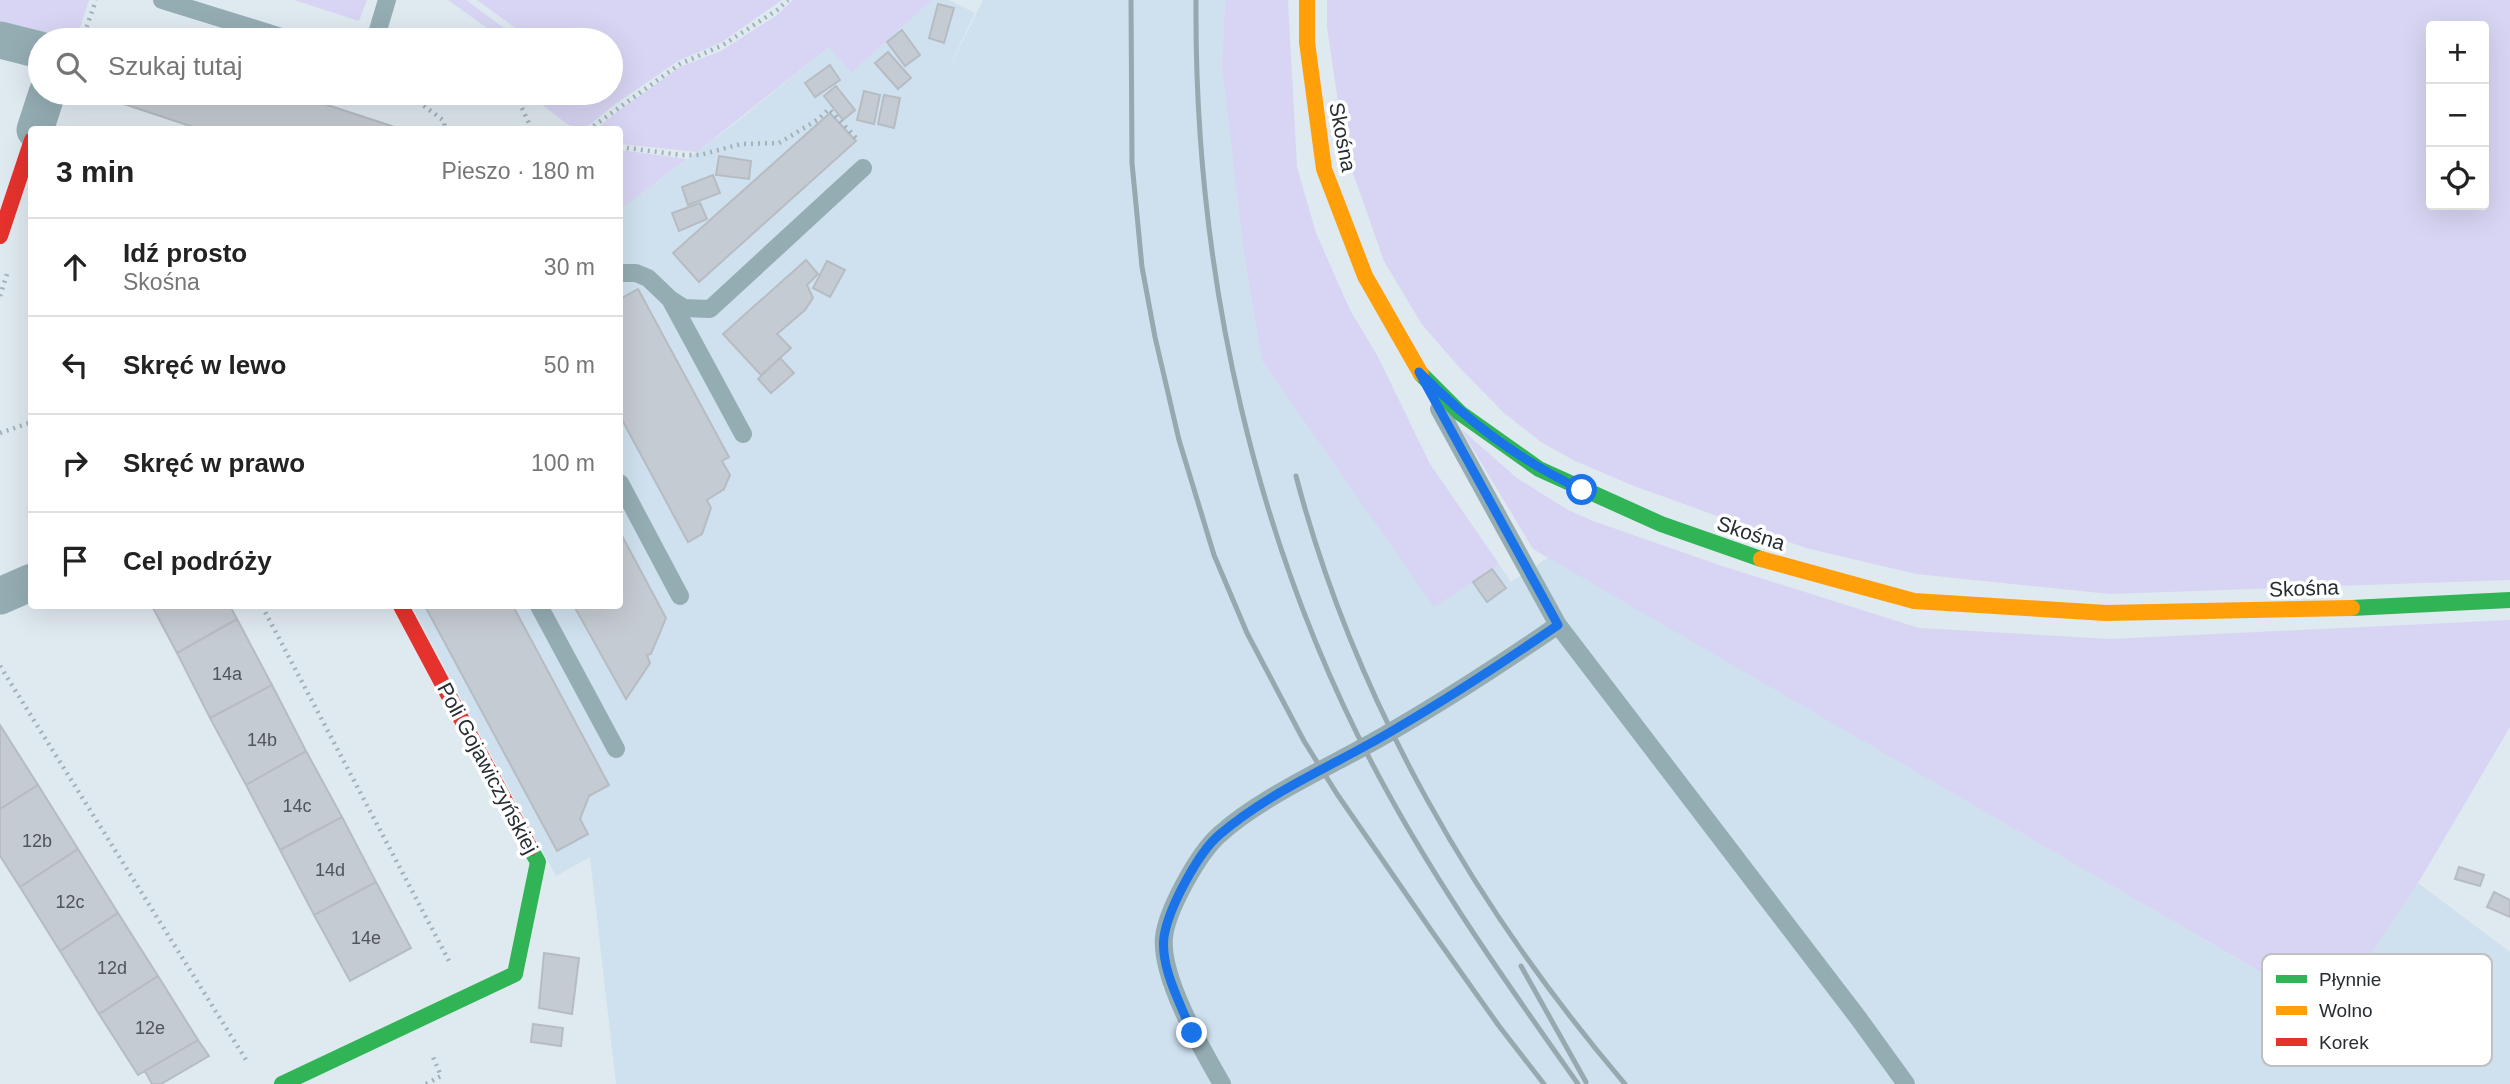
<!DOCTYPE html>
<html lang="pl">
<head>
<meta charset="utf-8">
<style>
  :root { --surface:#fff; --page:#f2f2f2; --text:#222; --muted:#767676; --line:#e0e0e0 }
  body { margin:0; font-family:Arial,sans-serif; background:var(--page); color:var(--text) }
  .controls { position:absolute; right:21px; top:21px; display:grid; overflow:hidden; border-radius:7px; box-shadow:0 7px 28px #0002 }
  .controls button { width:63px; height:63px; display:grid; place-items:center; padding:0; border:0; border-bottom:2px solid var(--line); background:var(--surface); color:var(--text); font:35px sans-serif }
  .stop { position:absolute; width:21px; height:21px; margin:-16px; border:5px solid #1a73e8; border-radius:50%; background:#fff }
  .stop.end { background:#1a73e8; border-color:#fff; box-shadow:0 2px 7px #0008 }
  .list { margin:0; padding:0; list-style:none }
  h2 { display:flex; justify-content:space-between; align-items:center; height:91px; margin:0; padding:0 28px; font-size:30px }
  h2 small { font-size:23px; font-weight:400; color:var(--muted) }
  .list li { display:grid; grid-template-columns:46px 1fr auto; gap:21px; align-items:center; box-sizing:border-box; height:98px; padding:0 28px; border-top:2px solid var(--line) }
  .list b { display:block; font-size:26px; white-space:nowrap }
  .list p { margin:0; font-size:23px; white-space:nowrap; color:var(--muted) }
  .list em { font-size:23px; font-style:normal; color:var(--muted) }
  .icon { flex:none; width:38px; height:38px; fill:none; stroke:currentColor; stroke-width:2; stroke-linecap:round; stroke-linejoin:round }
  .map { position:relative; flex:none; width:2510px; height:1084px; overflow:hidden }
  .search { position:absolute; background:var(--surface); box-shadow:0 7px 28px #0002; left:28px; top:28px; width:595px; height:77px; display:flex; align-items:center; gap:18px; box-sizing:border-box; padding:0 24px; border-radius:38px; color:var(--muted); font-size:26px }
  .panel { position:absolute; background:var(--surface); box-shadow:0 7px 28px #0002; left:28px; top:126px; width:595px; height:483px; border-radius:7px }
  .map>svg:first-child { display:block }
  .built { fill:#cfe1ee }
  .green { fill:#d7d5f3; fill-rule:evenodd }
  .building { fill:#c5cbd2; stroke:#b6bcc2; stroke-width:2 }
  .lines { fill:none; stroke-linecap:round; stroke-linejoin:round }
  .path { stroke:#a1b2b8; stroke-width:4.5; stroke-dasharray:2 5; stroke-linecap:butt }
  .lane { stroke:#94adb3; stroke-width:18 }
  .street { stroke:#94adb3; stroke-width:37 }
  .fast { stroke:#30b455; stroke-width:16 }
  .slow { stroke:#ff9f0a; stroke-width:16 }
  .jam { stroke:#e5322d; stroke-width:16 }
  .rail { stroke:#97a8ae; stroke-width:5 }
  .route { stroke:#1a73e8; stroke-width:9 }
  .labels { text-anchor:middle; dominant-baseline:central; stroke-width:7; stroke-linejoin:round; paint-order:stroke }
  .number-label { font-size:18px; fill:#4e555b }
  .street-label { font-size:21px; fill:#272e33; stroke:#fff }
  .key { fill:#fff; stroke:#bec0c2; stroke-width:2 }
  .key-label { font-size:19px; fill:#272e33 }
</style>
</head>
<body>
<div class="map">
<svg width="2510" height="1084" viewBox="0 0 2510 1084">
  <rect width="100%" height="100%" fill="#dfe9f0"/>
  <path class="built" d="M932,0h17l26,13 -33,70 41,-83h242l-3,68 40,293 172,245 65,-42 12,18 38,-25 781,456 88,-130 92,69v132h-1894l-26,-227 -34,19 -144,-270h208v-396l118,-89 91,-74 22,26z"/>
  <path class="green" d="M0,0h89l-13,40h-32l-44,-12z
    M294,0h73l-8,21z
    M448,0h18l54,40h-16z
    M477,0h305l-60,42 -44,19 -64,44 -27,22 -12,1 -8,-4 -27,-21 7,-10h64v-53h-79z
    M793,0h139l-81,73 -22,-26 -132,105 -77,-8v-14l-24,-1 25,-20 59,-42 41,-16 56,-36z
    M1225,0h63l9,167 19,66 34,77 27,45 53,109 69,100 -65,43 -172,-246 -17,-102 -23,-192z
    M1327,0h1183v580l-400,14 -194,-20 -110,-26 -172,-62 -59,-25 -34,-19 -37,-29 -46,-47 -37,-43 -37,-62 -39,-111 -18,-123zM2431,26h53v179h-53z
    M620,150l8,1 59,8 -67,51z
    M1461,429l56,49 51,32 25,11 129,45 197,62 191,11 400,-19v107l-92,156 -87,130 -798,-464z"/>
  <path class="building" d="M938,4l16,4 -10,35 -15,-5z
    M101,30l31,10h-35z
    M902,30l18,25 -15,11 -18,-24z
    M888,52l23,26 -13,11 -23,-26z
    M830,65l10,15 -25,17 -10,-14z
    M836,86l19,24 -12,10 -19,-24z
    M864,91l16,4 -6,29 -17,-4z
    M91,93h200l107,35 -1,2h-195z
    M884,95l16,3 -6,30 -16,-4z
    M830,113l26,28 -157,141 -26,-29z
    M719,156l32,5 -2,18 -33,-4z
    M713,175l7,18 -32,12 -6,-18z
    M700,203l7,16 -28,12 -7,-18z
    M806,260l12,14 -11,11 6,13 -8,12 -28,24 14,14 -30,27 -38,-41z
    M827,261l18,9 -15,27 -17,-9z
    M638,289l91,168 -7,4 8,14 -6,14 -17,11 4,8 -9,26 -14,8 -68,-126v-117z
    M780,358l14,15 -23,20 -13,-14z
    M620,532l46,86 -15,36 -4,1 3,8 -24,36 -52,-93h46z
    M1492,569l14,19 -19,14 -14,-20z
    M152,606h78l7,13 -60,34z
    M425,606h88l96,179 -20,11 -9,23 8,15 -31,17z
    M237,619l35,66 -62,33 -33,-65z
    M272,685l34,66 -60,34 -36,-67z
    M0,725l38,60 -38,24z
    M306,751l36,66 -62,33 -34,-65z
    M38,785l40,64 -58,38 -20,-31v-47z
    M342,817l34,65 -62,33 -34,-65z
    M78,849l40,64 -58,38 -40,-64z
    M2459,867l25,8 -4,11 -25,-7z
    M376,882l35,66 -61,33 -36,-66z
    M2494,892l16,8v17l-23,-10z
    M118,913l40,63 -59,38 -39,-63z
    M544,953l35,5 -7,56 -33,-6z
    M158,976l40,64 -60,35 -39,-61z
    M533,1024l30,4 -2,18 -30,-4z
    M198,1040l11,16 -48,28h-9l-7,-13z"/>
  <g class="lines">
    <path class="path" d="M82,40l14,-40
      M407,93l37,28 1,9
      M522,108l10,22
      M588,130l92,-66 43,-19 54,-35 11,-10
      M620,147l61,8h19l41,-11 38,-1 38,-23 12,-11 29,31
      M0,296l7,-22
      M0,433l32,-11
      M262,606l187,355
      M0,666l248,397
      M426,1084l15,-8 -8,-19"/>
    <path class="lane" d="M162,0l129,40
      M375,40l12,-40
      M623,273h13l12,5 22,21 73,135
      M670,299l14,9 26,1 153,-141
      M1439,409l119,216 301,394 47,65
      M620,483l60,113
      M539,606l77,143
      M1222,1084c-20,-35 -62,-106 -58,-147 3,-27 34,-83 55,-102 47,-42 118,-71 173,-104 57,-33 112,-69 166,-106"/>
    <path class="street" d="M0,40l40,10
      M35,130l12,-37
      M0,596l32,-14"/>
    <path class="fast" d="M1421,374l39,39 79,56 122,55 100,35
      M2352,608l158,-8
      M282,1084l233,-110 23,-112 -8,-14"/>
    <path class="slow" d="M1307,0v42l17,127 41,107 56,98
      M1761,559l153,42 192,12 246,-5"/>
    <path class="jam" d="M0,236l32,-96
      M401,606l129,242"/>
    <path class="rail" d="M1131,0l1,163 10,104 13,70 24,103 35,115 33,78 57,108 33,53 96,139 66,93 45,58
      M1196,0c-2,273 59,553 192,793 56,102 123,196 190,291
      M1296,476c59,225 179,432 329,608
      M1521,966l65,116"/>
  </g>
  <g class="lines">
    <path class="route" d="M1192,1033c-11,-29 -32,-65 -28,-96 4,-28 34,-84 55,-102 51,-44 116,-70 173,-104 57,-33 112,-69 166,-106l-139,-253c52,52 97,86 163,118"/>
  </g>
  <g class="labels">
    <g class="number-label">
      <text x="227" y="674">14a</text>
      <text x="262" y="740">14b</text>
      <text x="297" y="806">14c</text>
      <text x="37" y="841">12b</text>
      <text x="330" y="870">14d</text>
      <text x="70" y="902">12c</text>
      <text x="366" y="938">14e</text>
      <text x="112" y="968">12d</text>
      <text x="150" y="1028">12e</text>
    </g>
    <g class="street-label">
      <text transform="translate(1343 137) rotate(79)">Skośna</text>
      <text transform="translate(1751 533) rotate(18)">Skośna</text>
      <text transform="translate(2304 588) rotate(-2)">Skośna</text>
      <text transform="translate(488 768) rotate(62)">Poli Gojawiczyńskiej</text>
    </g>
  </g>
  <rect x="2262" y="954" width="230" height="112" rx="10" class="key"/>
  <rect x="2276" y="975" width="31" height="8" fill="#30b455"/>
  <rect x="2276" y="1006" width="31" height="9" fill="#ff9f0a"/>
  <rect x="2276" y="1038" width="31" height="8" fill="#e5322d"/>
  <g class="key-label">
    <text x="2319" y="986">Płynnie</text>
    <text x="2319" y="1017">Wolno</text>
    <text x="2319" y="1049">Korek</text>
  </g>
</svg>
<div class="controls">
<button>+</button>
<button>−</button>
<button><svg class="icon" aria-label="locate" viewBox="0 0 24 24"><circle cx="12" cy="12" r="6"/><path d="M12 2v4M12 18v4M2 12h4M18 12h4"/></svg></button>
</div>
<div class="stop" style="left:1582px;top:490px"></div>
<div class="stop end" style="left:1192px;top:1033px"></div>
<div class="search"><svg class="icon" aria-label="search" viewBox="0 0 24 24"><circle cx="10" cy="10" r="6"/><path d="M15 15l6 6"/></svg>Szukaj tutaj</div>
<section class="panel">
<h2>3 min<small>Pieszo · 180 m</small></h2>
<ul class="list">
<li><svg class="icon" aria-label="ahead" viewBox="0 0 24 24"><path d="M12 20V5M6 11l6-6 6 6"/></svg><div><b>Idź prosto</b><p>Skośna</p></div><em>30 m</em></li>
<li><svg class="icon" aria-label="left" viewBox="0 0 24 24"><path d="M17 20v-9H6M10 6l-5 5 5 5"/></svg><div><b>Skręć w lewo</b></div><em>50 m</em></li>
<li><svg class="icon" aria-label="right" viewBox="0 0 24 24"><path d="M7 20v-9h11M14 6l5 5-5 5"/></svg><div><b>Skręć w prawo</b></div><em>100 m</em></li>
<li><svg class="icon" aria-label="arrive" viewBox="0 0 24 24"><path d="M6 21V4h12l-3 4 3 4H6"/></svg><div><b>Cel podróży</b></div></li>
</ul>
</section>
</div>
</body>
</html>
